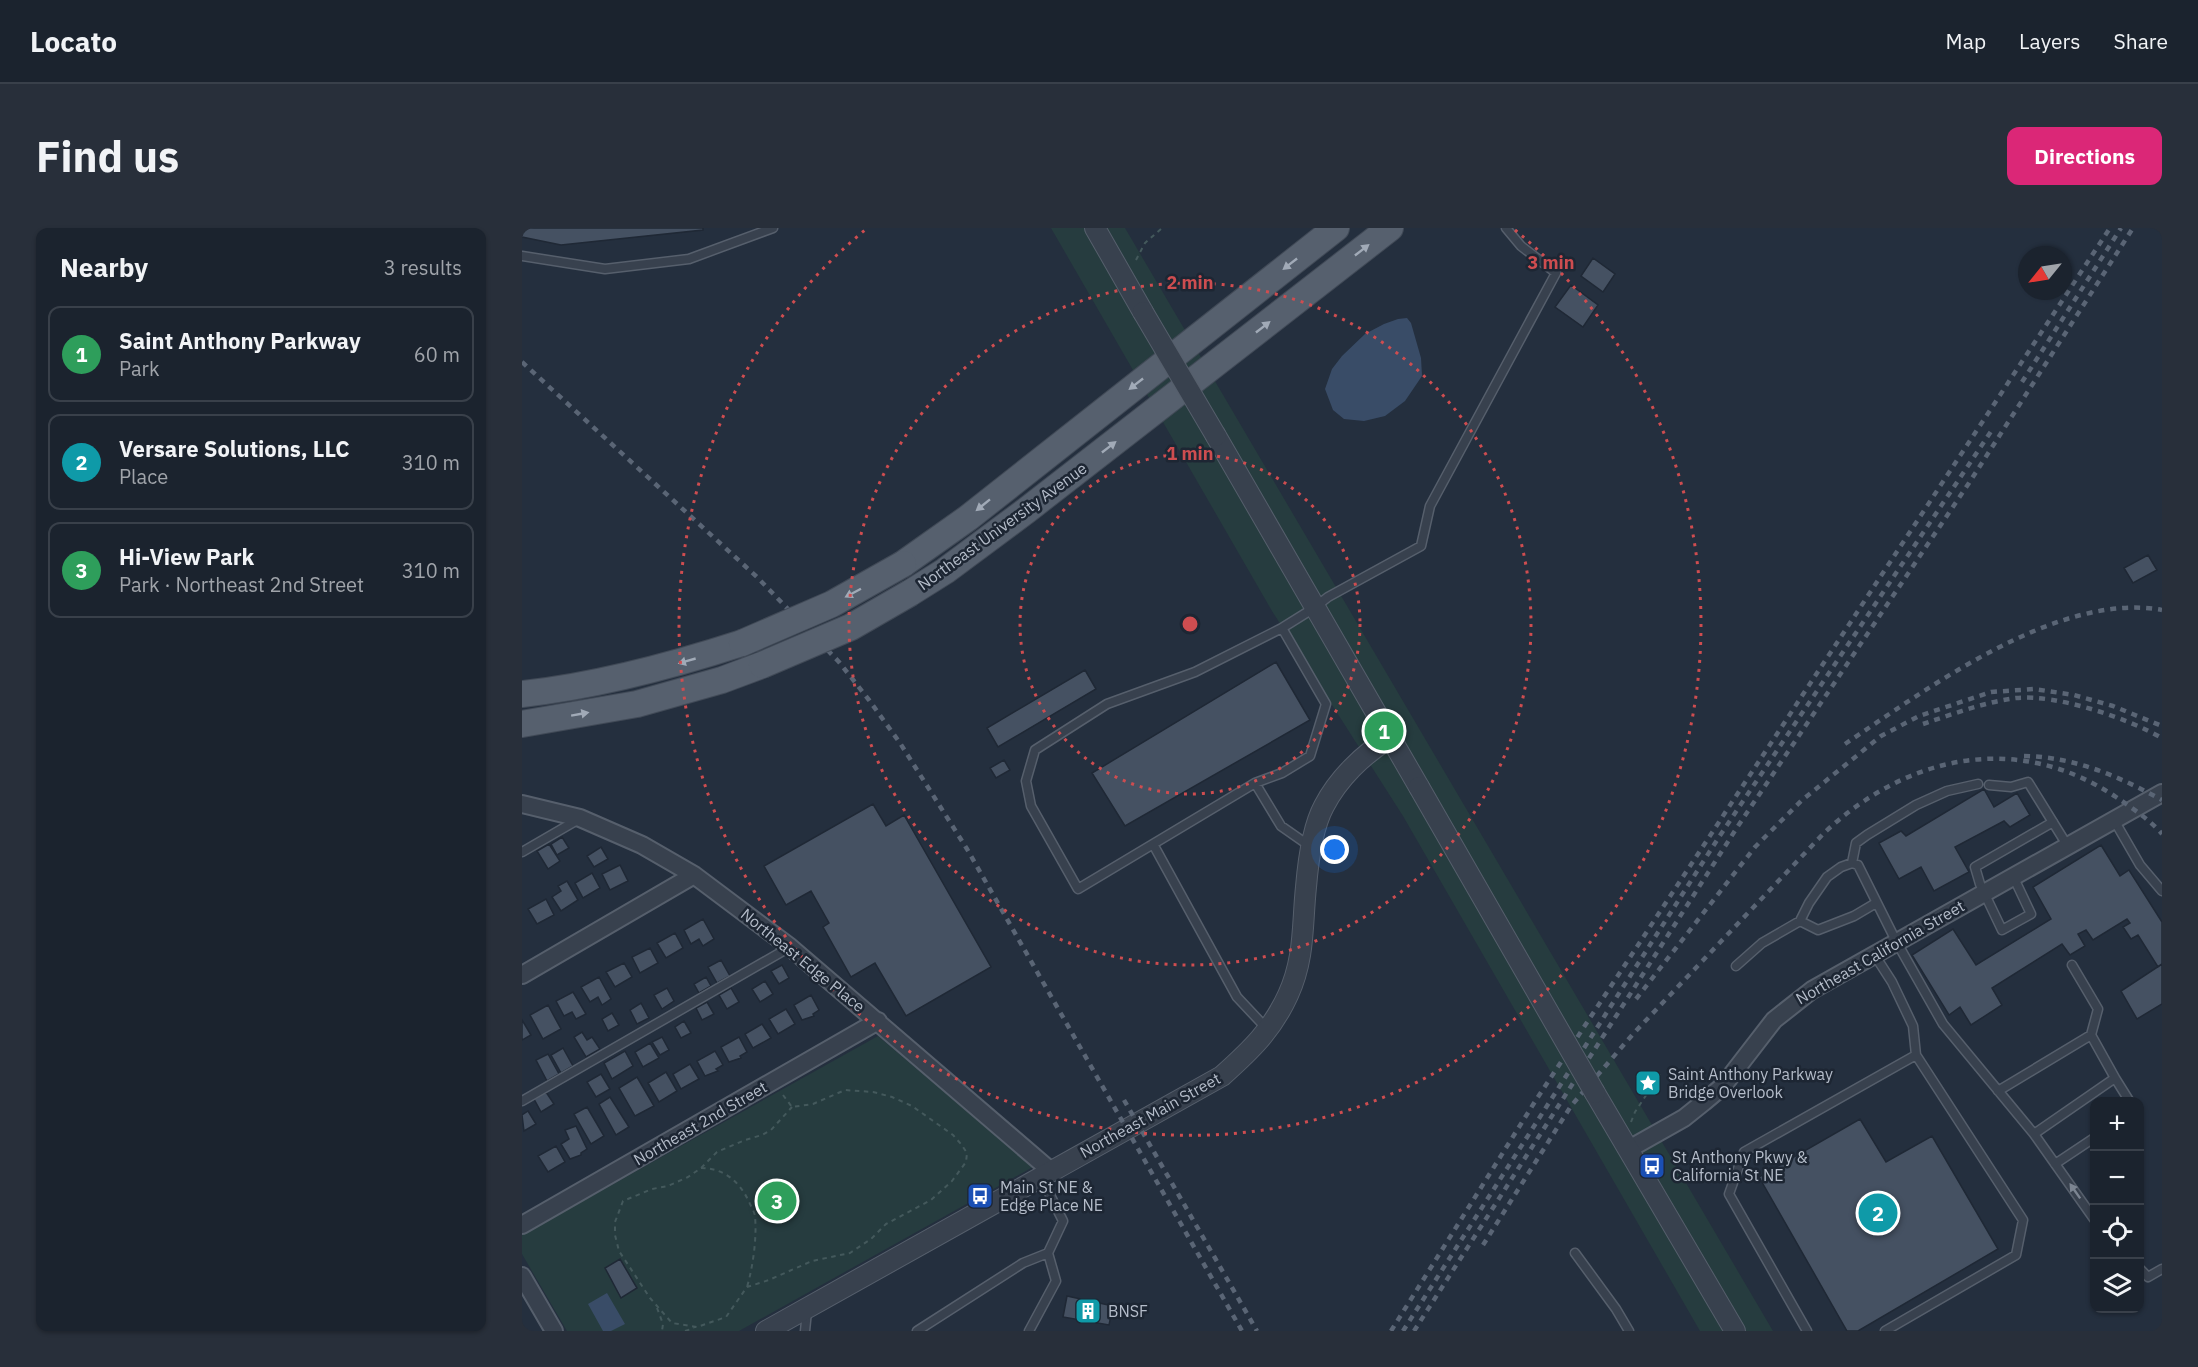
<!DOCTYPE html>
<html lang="en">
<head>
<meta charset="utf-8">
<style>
  :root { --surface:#1b232e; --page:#282f3a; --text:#f1f3f6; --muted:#a0a4aa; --line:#39404a; --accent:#db2777 }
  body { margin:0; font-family:"IBM Plex Sans",sans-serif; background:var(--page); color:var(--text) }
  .controls { position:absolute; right:18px; bottom:18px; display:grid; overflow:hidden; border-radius:12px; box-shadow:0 2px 4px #0004 }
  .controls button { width:54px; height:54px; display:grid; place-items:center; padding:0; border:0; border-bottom:2px solid var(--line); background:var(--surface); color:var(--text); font:30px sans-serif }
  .compass { position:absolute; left:1496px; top:18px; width:54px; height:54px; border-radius:50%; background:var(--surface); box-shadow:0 2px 4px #0004; rotate:240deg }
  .you { position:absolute; left:813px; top:622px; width:21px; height:21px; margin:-15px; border:4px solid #fff; border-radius:50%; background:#1a73e8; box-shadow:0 0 0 9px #1a73e833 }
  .badge { display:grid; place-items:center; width:39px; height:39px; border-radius:50%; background:var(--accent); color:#fff; font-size:20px; font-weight:700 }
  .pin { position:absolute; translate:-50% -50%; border:3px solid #fff; box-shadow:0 2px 6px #0006 }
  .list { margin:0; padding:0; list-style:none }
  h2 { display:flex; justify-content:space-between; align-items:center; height:78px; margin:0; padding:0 24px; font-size:26px }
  h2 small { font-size:20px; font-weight:400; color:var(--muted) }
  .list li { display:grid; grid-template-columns:39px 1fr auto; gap:18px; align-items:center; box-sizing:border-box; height:96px; margin:0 12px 12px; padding:0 12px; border:2px solid var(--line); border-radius:12px }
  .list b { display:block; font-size:22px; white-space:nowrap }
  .list p { margin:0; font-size:20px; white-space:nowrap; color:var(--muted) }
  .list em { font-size:20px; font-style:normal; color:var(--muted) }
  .icon { flex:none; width:33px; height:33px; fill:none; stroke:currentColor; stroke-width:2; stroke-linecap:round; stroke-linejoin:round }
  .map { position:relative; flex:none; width:1640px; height:1103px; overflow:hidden; border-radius:12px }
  header { display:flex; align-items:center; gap:36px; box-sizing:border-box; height:84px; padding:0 30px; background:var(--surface); border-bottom:2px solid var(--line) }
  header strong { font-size:28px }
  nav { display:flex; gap:33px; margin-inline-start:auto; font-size:21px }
  .intro { display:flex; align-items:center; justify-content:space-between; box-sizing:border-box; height:144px; padding:0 36px }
  h1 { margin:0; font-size:42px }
  .button { padding:15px 27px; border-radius:12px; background:var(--accent); color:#fff; font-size:21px; font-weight:700 }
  main { display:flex; gap:36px; padding:0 36px }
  aside { flex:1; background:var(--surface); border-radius:12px; box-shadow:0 2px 4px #0004 }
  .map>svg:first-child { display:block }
  .green { fill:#263c3f }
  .water { fill:#394c67 }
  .building { fill:#455162; stroke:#1f2835; stroke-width:1.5 }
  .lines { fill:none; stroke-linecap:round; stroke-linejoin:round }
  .service-casing { stroke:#565f6c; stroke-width:11 }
  .minor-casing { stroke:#565f6c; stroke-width:20 }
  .tertiary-casing { stroke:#565f6c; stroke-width:22 }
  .primary-casing { stroke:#414a57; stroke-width:28 }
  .path { stroke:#44595c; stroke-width:2; stroke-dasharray:4.5 4.5; stroke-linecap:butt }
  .service { stroke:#38414e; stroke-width:8 }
  .minor { stroke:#38414e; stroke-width:16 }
  .tertiary { stroke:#38414e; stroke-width:20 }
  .primary { stroke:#56606e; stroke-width:26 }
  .rail { stroke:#5a6575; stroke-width:4.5; stroke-dasharray:6 6; stroke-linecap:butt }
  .tertiary-bridge-casing { stroke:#565f6c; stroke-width:22; stroke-linecap:butt }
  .primary-bridge-casing { stroke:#414a57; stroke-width:28; stroke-linecap:butt }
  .tertiary-bridge { stroke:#38414e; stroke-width:20 }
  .primary-bridge { stroke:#56606e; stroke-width:26 }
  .oneway { fill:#a1aab7 }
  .oneway2 { fill:#7c8592 }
  .ring { fill:none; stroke:#ce4d50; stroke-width:3; stroke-dasharray:3 6 }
  .labels { text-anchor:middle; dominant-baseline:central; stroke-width:5; stroke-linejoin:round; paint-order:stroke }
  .street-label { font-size:16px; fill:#b4bcc9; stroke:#1d2633 }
  .poi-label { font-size:16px; fill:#b4bcc9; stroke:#1d2633; text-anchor:start }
  .centre { fill:#ce4d50; stroke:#1d2633; stroke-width:3 }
  .ring-label { font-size:18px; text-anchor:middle; font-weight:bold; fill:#ce4d50; stroke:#1d2633; stroke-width:5; stroke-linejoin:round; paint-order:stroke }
</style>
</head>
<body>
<header>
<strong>Locato</strong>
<nav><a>Map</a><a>Layers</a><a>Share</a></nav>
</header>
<div class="intro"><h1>Find us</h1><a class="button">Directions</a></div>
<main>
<aside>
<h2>Nearby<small>3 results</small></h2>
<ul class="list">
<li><span class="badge" style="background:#2e9e5b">1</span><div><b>Saint Anthony Parkway</b><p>Park</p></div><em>60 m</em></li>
<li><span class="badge" style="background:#0f9aa8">2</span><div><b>Versare Solutions, LLC</b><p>Place</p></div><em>310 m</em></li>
<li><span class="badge" style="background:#2e9e5b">3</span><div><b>Hi-View Park</b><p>Park · Northeast 2nd Street</p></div><em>310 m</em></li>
</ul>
</aside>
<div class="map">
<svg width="1640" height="1103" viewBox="0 0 1640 1103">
  <rect width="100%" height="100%" fill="#242f3e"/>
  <path class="green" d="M529,0h74l648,1103h-73l-297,-515 -131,-205z
    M356,808l155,131 -294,164h-172l-45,-77v-19z"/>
  <path class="water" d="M885,90l4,5 10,35 1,18 -17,25 -20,15 -21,5 -20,-2 -11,-9 -8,-21 7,-20 10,-13 23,-22 19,-10 14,-5z
    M85,1065l18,31 -14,7h-8l-15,-27z"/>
  <path class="building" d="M0,0h181v2l-142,15 -39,-8z
    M1071,30l22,16 -12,18 -22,-16z
    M1049,57l27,20 -15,22 -28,-20z
    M1626,327l9,15 -24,13 -9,-15z
    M754,434l34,58 -185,106 -33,-53z
    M563,442l11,19 -98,58 -11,-19z
    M482,532l6,10 -14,8 -6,-10z
    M1462,561l10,18 23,-14 13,22 -20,12 -6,-6 -49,26 14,25 -35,19 -13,-24 -22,12 -20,-36 22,-12 5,5z
    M351,576l13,22 18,-11 87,152 -85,49 -31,-53 -24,14 -28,-50 6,-4 -18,-32 -25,14 -22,-39z
    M40,609l7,11 -12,7 -6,-11z
    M27,616l11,17 -12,8 -11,-18z
    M1579,617l19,31 9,-6 33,52v42l-4,3 -20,-32 -7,4 -8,-12 7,-4 -3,-4 -34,21 -7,-10 -8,4 7,12 -15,9 -8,-11 -70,44 10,17 -31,20 -11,-18 -11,8 -37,-60 41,-26 23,36 75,-46 -18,-32z
    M79,619l7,12 -14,8 -7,-11z
    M98,637l8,16 -18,9 -8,-16z
    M70,645l8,15 -17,10 -8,-15z
    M45,653l11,19 -17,11 -9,-14 9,-6 -3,-5z
    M24,671l8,16 -17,9 -9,-15z
    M181,691l11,20 -11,7 -4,-7 -8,5 -7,-14z
    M153,705l8,15 -17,10 -9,-15z
    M128,720l8,15 -18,10 -8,-16z
    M199,732l9,16 -13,7 -9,-16z
    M102,735l8,14 -17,10 -9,-15z
    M1640,736v40l-25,15 -16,-28z
    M260,737l7,13 -10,6 -8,-13z
    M77,749l12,22 -9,6 -4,-8 -8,5 -9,-15z
    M184,749l5,9 -12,7 -5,-9z
    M243,753l8,13 -13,8 -8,-13z
    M145,760l7,13 -12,8 -8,-14z
    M209,760l8,14 -12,7 -8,-14z
    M51,764l13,22 -10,5 -4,-7 -8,4 -8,-15z
    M289,767l8,15 -6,4 1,2 -12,4 -8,-15z
    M185,774l7,12 -12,6 -6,-12z
    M119,775l8,15 -12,6 -7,-14z
    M26,777l13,24 -18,10 -13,-24z
    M264,781l9,15 -17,10 -9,-15z
    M90,785l7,12 -11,6 -6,-12z
    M0,792l9,15 -9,5z
    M162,793l7,12 -10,5 -6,-11z
    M240,796l9,14 -18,10 -8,-14z
    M60,804l5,8 5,-3 8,12 -14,8 -12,-20z
    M140,809l7,13 -9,5 -8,-13z
    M217,809l8,15 -7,4 1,2 -12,4 -8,-15z
    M128,815l9,15 -16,9 -8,-15z
    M41,820l10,18 -12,7 -10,-18z
    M103,823l8,15 -21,13 -8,-16z
    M193,823l8,14 -7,4 2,2 -13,5 -8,-15z
    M26,826l11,20 -12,7 -11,-21z
    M168,836l9,15 -18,10 -8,-15z
    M144,844l11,19 -18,11 -11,-19z
    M79,846l9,15 -14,8 -9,-15z
    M115,849l17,29 -19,10 -16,-28z
    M24,864l8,12 -13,8 -7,-13z
    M88,869l19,30 -13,8 -17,-31z
    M65,879l17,29 -13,8 -17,-30z
    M6,883l8,13 -12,7 -2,-16z
    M1338,891l26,43 46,-26 66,113 -140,82h-11l-88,-154z
    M54,898l11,23 -6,4v2l-11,4 -9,-15 8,-5 -4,-9z
    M34,918l9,16 -17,10 -10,-16z
    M98,1031l17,29 -16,10 -16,-30z
    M545,1068l46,10 -4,19 -46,-8z"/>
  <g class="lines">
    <g class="service-casing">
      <path id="service" d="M0,28l83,13 84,-10 84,-31
        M733,555l-177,106 -47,-83 -5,-25 9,-31 72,-46 88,-32 87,-44
        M1467,557l22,2 17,-5 39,63
        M1592,592l26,45 22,26
        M631,616l84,153 31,33
        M789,619l-30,-21 -26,-43 27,-10 28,-17 16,-52 -44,-76 32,-20 14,-11 93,-51 9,-40 126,-233 -35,-27 -15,-18
        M0,624l57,-33
        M1330,635l4,-20 11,-8 49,-30 31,-14 31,-7
        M1491,648l18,38 -29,16 -22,-46 -5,-17 78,-45
        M1278,693l18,9 36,-14 22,-13
        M1352,726l18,28 21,44 3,29 107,165 -7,35 -131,76
        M1214,738l26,-23 38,-22 9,-18 18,-26 14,-10 11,-4 6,2 38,76 47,83 91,110 60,85
        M1593,850l15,24
        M1476,863l93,-56
        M0,873l268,-154
        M1512,906l81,-56 -24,-43 7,-26 -26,-44
        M1533,936l39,-26
        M1053,1025l41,56 13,22
        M1618,1041l8,8 14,-8
        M283,1103l2,-20
        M395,1103l106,-68 25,-10
        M507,1103l27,-50 -8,-28 15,-32 -22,-44
        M1285,1103l-78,-137 15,-42 172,-97"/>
    </g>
    <g class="minor-casing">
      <path id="minor" d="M0,576l58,14 62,27 52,30 96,72 261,224
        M0,747l172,-100
        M1107,921l55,-31 20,-16 19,-16 51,-66 38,-30 350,-197
        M0,997l356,-204
        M0,1048l32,55"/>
    </g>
    <g class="tertiary-casing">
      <path id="tertiary" d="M573,0l48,84
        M694,208l203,351
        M1073,865l140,238
        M244,1103l456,-255c29,-26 50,-46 66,-81 17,-37 14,-70 18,-108 2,-24 6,-59 18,-81 14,-27 39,-52 66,-68"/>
    </g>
    <g class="primary-casing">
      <path id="primary" d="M381,336l65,-46 368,-290
        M388,365l35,-22 82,-61 363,-282
        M0,466c75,-8 149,-28 220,-51
        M0,496l115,-20 85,-24 40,-15"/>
    </g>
    <path class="path" d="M614,32l9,-17 17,-15
      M261,867l9,12 21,-3 32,-14 28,2 19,5 20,9 41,29 8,9 6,9 -1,9 -14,19 -21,19 -45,24 -15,15 -21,14 -38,8 -43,19 -22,7 -21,30 -29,10 -25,-4 -22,-25 -31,-47 -4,-16v-13l8,-21 29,-12 16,-3 20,-9 13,-9 16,-16 28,-12 17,-5 9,-5 21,-23
      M1109,894l4,-10 25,-38
      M179,940c24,0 40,15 49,36 2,4 5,9 5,13 2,20 -2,50 -8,70
      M135,1080l6,16 -1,7
      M163,1103l9,-3"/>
    <use href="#service" class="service"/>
    <use href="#minor" class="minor"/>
    <use href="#tertiary" class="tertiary"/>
    <use href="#primary" class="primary"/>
    <path class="rail" d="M0,134l235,215 82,85 30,38 31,43 67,106 275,482
      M1500,154l99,-154
      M1401,496c30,-10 62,-22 93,-26 41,-4 111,20 146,40
      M1323,516c82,-55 213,-153 317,-134
      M1502,528c51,1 94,20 138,44
      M1114,771l119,-152 46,-46 80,-65 38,-20 72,-24 43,-3 40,6 39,11 49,20
      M602,872l133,231
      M961,1017l88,-139 62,-72 191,-201c83,-78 193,-102 292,-36 16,11 33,22 46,37
      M869,1103l145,-231 574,-872
      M881,1103l316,-494 273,-407
      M892,1103l324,-505 231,-343 164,-255"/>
    <g class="tertiary-bridge-casing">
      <path id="tertiary-bridge" d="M621,84l73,124
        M897,559l176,306"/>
    </g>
    <g class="primary-bridge-casing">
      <path id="primary-bridge" d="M220,415l90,-39 71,-40
        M240,437l89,-38 59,-34"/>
    </g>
    <use href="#tertiary-bridge" class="tertiary-bridge"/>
    <use href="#primary-bridge" class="primary-bridge"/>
  </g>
  <defs><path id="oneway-solid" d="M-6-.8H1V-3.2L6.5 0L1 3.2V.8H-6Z" transform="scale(1.5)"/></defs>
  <g class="oneway">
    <use href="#oneway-solid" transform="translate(840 22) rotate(-38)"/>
    <use href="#oneway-solid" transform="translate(768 36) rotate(142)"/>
    <use href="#oneway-solid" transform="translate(741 99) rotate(-38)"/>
    <use href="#oneway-solid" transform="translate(614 156) rotate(142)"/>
    <use href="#oneway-solid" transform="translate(587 219) rotate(-38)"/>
    <use href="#oneway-solid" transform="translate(461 277) rotate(141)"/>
    <use href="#oneway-solid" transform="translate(331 365) rotate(152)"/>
    <use href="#oneway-solid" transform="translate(165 433) rotate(164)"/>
    <use href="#oneway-solid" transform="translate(58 486) rotate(-10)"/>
  </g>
  <use class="oneway2" href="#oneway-solid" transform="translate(1553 963) rotate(-125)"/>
  <g class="ring">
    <circle cx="668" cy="396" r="170"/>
    <circle cx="668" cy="396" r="341"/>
    <path d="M993 2A511 511 0 1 1 343 2"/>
  </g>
  <defs>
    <g id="sight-square" transform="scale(1.35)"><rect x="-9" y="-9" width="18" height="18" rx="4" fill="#0f9aa8" stroke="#1d2633"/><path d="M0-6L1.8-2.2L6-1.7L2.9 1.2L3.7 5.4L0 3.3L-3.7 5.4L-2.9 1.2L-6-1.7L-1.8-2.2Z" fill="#fff"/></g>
    <g id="bus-square" transform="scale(1.35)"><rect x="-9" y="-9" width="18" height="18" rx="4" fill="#1a4fb4" stroke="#1d2633"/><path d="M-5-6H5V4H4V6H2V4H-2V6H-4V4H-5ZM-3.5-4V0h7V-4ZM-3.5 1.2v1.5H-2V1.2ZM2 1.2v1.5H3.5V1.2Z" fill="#fff"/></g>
    <g id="building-square" transform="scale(1.35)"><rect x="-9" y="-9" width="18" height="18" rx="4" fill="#0f9aa8" stroke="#1d2633"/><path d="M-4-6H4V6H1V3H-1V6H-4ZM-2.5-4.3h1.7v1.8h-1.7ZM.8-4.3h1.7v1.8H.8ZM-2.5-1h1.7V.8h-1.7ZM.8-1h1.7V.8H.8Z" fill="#fff"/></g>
  </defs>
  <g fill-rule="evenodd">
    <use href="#sight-square" x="1126" y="855"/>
    <use href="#bus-square" x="1130" y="938"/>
    <use href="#bus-square" x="458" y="968"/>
    <use href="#building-square" x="566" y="1083"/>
  </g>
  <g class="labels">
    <g class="street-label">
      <text transform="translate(480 298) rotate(-36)">Northeast University Avenue</text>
      <text transform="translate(1358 724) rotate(-30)">Northeast California Street</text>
      <text transform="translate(281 732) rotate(39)">Northeast Edge Place</text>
      <text transform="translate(628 887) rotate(-29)">Northeast Main Street</text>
      <text transform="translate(178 895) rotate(-30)">Northeast 2nd Street</text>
    </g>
    <g class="poi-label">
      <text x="1146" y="846">Saint Anthony Parkway<tspan x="1146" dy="18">Bridge Overlook</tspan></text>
      <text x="1150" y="929">St Anthony Pkwy &amp;<tspan x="1150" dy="18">California St NE</tspan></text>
      <text x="478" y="959">Main St NE &amp;<tspan x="478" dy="18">Edge Place NE</tspan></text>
      <text x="586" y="1083">BNSF</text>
    </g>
  </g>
  <circle cx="668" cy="396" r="9" class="centre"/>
  <g class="ring-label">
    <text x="1029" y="41">3 min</text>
    <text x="668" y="61">2 min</text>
    <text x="668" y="232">1 min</text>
  </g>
</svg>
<div class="controls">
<button>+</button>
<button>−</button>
<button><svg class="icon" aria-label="locate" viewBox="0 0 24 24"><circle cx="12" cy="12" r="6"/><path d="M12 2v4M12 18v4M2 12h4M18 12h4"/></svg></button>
<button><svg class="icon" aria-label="layers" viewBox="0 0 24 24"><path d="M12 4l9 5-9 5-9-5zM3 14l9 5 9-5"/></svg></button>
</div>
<svg class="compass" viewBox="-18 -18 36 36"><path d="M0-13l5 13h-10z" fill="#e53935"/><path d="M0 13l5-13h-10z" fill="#a0a4aa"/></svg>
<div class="you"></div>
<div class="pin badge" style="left:862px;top:503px;background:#2e9e5b">1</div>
<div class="pin badge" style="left:1356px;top:985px;background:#0f9aa8">2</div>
<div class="pin badge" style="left:255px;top:973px;background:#2e9e5b">3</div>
</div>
</main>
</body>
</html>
